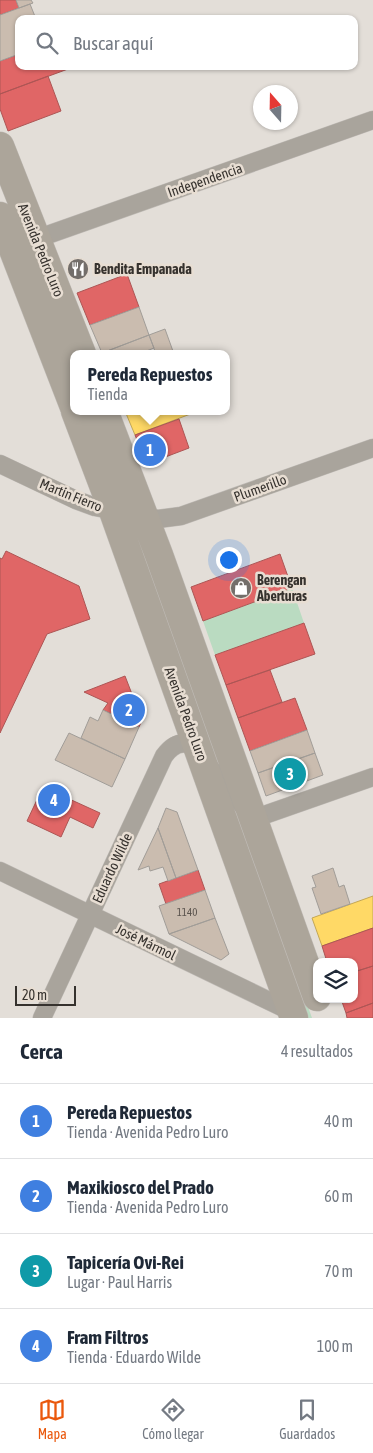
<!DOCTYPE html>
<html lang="es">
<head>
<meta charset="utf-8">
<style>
  :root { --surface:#fff; --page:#f2f2f3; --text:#1f2937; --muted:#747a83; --line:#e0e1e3; --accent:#ea580c }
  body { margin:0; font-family:"Asap Condensed",sans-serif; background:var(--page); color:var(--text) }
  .controls { position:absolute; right:15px; bottom:15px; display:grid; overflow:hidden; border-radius:10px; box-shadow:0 1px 4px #0004 }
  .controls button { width:45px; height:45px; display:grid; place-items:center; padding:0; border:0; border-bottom:1px solid var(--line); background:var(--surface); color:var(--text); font:25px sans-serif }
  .compass { position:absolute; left:253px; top:85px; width:45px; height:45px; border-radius:50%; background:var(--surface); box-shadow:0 1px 4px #0004; rotate:340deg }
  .scale { position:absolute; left:15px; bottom:12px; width:61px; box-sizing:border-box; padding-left:5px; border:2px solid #36322e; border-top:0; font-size:14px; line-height:18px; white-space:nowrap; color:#36322e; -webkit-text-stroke:4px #e8ded3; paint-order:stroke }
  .you { position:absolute; left:228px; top:559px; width:18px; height:18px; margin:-12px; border:4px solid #fff; border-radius:50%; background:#1a73e8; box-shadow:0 0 0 8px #1a73e833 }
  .badge { display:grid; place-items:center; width:32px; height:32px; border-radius:50%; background:var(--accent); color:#fff; font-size:16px; font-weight:700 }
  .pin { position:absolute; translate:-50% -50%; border:2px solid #fff; box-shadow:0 1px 5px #0006 }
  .popup { position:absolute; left:70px; top:350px; width:160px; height:65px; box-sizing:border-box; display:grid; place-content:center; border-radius:10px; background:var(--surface); filter:drop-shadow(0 1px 4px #0005); font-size:16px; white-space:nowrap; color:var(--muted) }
  .popup b { font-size:19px; color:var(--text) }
  .popup::after { content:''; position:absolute; left:50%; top:100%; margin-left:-10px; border:10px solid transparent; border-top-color:var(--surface) }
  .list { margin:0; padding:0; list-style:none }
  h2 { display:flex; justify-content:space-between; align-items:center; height:65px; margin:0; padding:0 20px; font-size:21px }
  h2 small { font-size:16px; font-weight:400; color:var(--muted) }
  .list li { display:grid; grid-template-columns:32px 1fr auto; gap:15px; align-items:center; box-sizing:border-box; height:75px; padding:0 20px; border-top:1px solid var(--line) }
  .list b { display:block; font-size:19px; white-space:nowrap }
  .list p { margin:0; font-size:16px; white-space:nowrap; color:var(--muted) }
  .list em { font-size:16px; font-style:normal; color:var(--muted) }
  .icon { flex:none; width:28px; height:28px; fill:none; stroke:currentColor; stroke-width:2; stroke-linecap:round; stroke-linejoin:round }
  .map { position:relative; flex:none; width:373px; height:1018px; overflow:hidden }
  .search { position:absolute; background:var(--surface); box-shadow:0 1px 4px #0004; left:15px; right:15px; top:15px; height:55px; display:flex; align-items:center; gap:12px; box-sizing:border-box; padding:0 18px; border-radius:10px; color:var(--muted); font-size:19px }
  .sheet { height:365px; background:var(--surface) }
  nav { display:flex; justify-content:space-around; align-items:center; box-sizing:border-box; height:70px; border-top:1px solid var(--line); background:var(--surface); font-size:14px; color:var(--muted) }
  nav a { display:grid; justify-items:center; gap:2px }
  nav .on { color:var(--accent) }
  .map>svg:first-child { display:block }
  .green { fill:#badbc1 }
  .homes { fill:#ffd966; stroke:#c3a755 }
  .shops { fill:#e06666; stroke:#ad5655 }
  .building { fill:#cabcaf; stroke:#a19d98 }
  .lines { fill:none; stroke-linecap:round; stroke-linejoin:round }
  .minor-casing { stroke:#c0bcb7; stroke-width:19 }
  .primary-casing { stroke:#c0bcb7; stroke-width:29 }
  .minor { stroke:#a9a49c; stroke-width:18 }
  .primary { stroke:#aca59a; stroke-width:28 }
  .labels { text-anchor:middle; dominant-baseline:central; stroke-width:5; stroke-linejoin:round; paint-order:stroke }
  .number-label { font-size:11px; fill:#5b544e }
  .street-label { font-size:14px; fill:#36322e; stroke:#e8ded3 }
  .poi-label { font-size:14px; font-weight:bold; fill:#36322e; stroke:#e8ded3; text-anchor:start }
</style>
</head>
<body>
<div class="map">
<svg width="373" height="1018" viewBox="0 0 373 1018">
  <rect width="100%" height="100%" fill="#e3ded8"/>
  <path class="green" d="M143,552l75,208h-2l-74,-206z
    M292,588l12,35 -89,32 -12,-34z
    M236,812h3l73,206h-5l-73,-205z"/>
  <path class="homes" d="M125,411h67l1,2 -58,22z
    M373,896v32l-51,18 -10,-28z"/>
  <path class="shops" d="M0,0h16l3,8 -19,7z
    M19,54v12h48l1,3 -68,25v-33z
    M48,76l13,35 -53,20 -8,-22v-15z
    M127,274l12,33 -49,18 -13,-32z
    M179,419l10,29 -42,16 -12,-29z
    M6,551l73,35 11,33 -43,15 -47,99v-175l2,1z
    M280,554l12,34 -89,33 -12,-34z
    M304,623l11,31 -89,31 -11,-30z
    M270,670l12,32 -44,16 -12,-33z
    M125,676l17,44 -3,7 -36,-17 5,-7 -24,-11z
    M295,698l12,32 -57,21 -12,-33z
    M43,787l57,26 -7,15 -23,-11 -9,20 -34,-16z
    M198,870l7,20 -39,14 -7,-20z
    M373,928v38l-19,6v-10h-27l-5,-16z
    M373,966v37l-27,10 -5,-14h13v-27z
    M373,1003v15h-26l-1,-5z"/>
  <path class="building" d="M16,0h15l2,3 -14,5z
    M30,4l6,15h-17v35l-19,7v-46z
    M139,307l10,28 -47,18 -12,-28z
    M165,329l9,25h-18l-7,-19z
    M149,335l5,13 -15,6 -37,-1z
    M103,710l36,17 -14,32 -44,-21 9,-21 8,4z
    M307,730l8,23 -57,20 -8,-22z
    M69,733l56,26 -13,28 -57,-27z
    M315,753l8,22 -57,21 -8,-23z
    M166,808l11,4 21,58 -22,8 -18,-50z
    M158,828l18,50 -8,3 -5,-14 -13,4 -1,-5 -11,4z
    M333,868l6,19 5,-2 6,19 -29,10 -9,-26 4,-1 -4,-11z
    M205,890l10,28 -46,16 -10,-28z
    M215,918l14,36 -8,6 -52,-26z"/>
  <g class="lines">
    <g class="minor-casing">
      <path id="minor" d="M36,239l337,-119
        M0,464l76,36 19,7 63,12 23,-3 192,-68
        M0,871l292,141
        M42,1018l122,-262c6,-8 15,-16 26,-11 11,5 15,18 23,26 13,16 28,31 40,48l120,-42"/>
    </g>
    <g class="primary-casing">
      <path id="primary" d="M0,146l82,208
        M0,216l74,191
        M75,411l38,100 181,507
        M104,411l55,144 158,442"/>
    </g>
    <use href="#minor" class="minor"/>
    <use href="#primary" class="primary"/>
  </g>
  <defs>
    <g id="restaurant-disc" transform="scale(1.125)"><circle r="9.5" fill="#736e6a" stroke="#e8ded3"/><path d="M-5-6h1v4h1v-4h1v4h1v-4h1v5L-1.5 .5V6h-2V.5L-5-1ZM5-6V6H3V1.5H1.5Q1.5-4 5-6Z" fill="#fff"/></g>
    <g id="shop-disc" transform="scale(1.125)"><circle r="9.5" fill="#736e6a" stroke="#e8ded3"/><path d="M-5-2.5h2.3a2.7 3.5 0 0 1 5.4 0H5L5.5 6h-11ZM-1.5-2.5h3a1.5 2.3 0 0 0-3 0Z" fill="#fff"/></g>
  </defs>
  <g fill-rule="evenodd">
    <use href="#restaurant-disc" x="78" y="269"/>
    <use href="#shop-disc" x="241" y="588"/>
  </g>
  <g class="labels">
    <g class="number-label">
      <text x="187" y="912">1140</text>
    </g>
    <g class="street-label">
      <text transform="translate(205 180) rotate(-19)">Independencia</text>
      <text transform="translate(41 250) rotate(68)">Avenida Pedro Luro</text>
      <text transform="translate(260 488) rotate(-20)">Plumerillo</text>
      <text transform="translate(71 495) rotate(22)">Martín Fierro</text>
      <text transform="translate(186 714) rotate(70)">Avenida Pedro Luro</text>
      <text transform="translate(112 868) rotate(-65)">Eduardo Wilde</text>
      <text transform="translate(146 942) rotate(26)">José Mármol</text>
    </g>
    <g class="poi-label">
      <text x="94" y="269">Bendita Empanada</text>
      <text x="257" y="580">Berengan<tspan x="257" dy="16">Aberturas</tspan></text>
    </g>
  </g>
</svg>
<div class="controls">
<button><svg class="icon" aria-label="layers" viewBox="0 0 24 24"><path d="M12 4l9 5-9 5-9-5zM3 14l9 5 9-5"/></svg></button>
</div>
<svg class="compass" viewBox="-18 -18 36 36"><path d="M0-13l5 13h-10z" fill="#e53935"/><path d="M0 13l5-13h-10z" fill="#747a83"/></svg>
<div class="scale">20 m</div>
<div class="you"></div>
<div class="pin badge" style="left:150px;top:450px;background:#3f7fe0">1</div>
<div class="popup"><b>Pereda Repuestos</b>Tienda</div>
<div class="pin badge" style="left:129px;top:710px;background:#3f7fe0">2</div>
<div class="pin badge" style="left:290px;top:774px;background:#0f9aa8">3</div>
<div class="pin badge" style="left:54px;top:800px;background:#3f7fe0">4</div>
<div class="search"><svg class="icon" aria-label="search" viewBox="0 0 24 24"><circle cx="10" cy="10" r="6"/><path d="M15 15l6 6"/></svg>Buscar aquí</div>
</div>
<section class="sheet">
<h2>Cerca<small>4 resultados</small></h2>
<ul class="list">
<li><span class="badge" style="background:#3f7fe0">1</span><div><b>Pereda Repuestos</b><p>Tienda · Avenida Pedro Luro</p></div><em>40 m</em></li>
<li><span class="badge" style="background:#3f7fe0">2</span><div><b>Maxikiosco del Prado</b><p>Tienda · Avenida Pedro Luro</p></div><em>60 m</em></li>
<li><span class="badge" style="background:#0f9aa8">3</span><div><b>Tapicería Ovi-Rei</b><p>Lugar · Paul Harris</p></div><em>70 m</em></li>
<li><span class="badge" style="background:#3f7fe0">4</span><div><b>Fram Filtros</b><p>Tienda · Eduardo Wilde</p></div><em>100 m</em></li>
</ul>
</section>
<nav>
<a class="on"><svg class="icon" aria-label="map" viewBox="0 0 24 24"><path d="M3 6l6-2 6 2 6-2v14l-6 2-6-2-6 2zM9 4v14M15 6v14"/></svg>Mapa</a>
<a><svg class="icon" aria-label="directions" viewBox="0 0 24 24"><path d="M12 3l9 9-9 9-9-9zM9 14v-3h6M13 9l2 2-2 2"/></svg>Cómo llegar</a>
<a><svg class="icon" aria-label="saved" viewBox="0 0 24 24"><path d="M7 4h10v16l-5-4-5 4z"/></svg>Guardados</a>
</nav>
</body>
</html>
